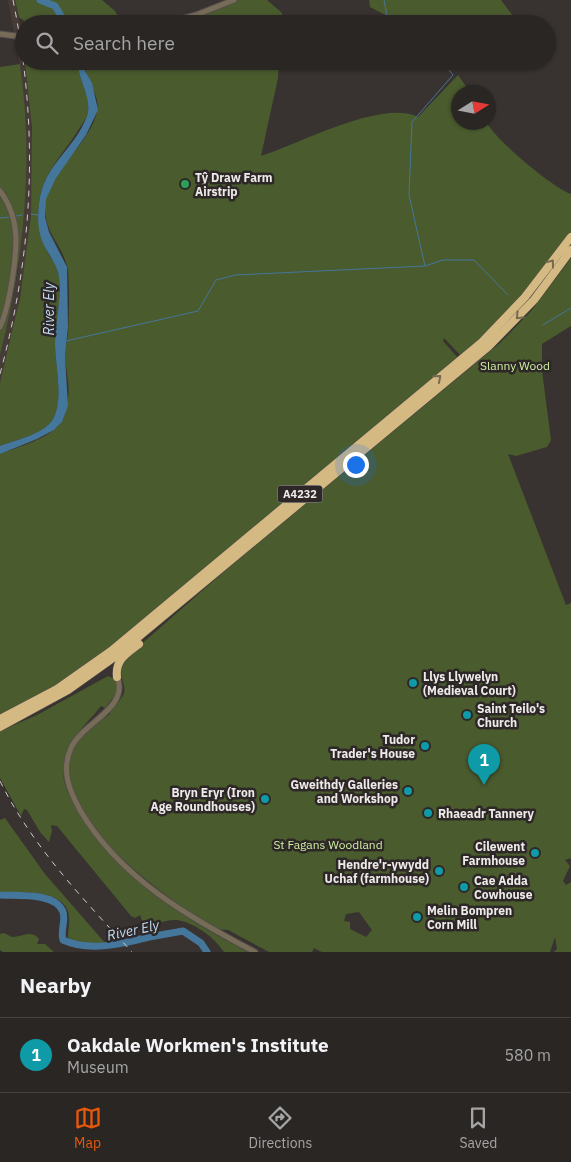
<!DOCTYPE html>
<html lang="en">
<head>
<meta charset="utf-8">
<style>
  :root { --surface:#2a2624; --page:#363231; --text:#f1f3f6; --muted:#a5a5a6; --line:#464341; --accent:#ea580c }
  body { margin:0; font-family:"IBM Plex Sans",sans-serif; background:var(--page); color:var(--text) }
  .compass { position:absolute; left:451px; top:85px; width:45px; height:45px; border-radius:50%; background:var(--surface); box-shadow:0 1px 4px #0004; rotate:79deg }
  .you { position:absolute; left:355px; top:464px; width:18px; height:18px; margin:-12px; border:4px solid #fff; border-radius:50%; background:#1a73e8; box-shadow:0 0 0 8px #1a73e833 }
  .badge { display:grid; place-items:center; width:32px; height:32px; border-radius:50%; background:var(--accent); color:#fff; font-size:16px; font-weight:700 }
  .pin { position:absolute; translate:-50% -41px; filter:drop-shadow(0 1px 2px #0008) }
  .pin::after { content:''; position:absolute; top:26px; width:18px; height:15px; background:inherit; clip-path:polygon(0 0,100% 0,50% 100%) }
  .list { margin:0; padding:0; list-style:none }
  h2 { display:flex; justify-content:space-between; align-items:center; height:65px; margin:0; padding:0 20px; font-size:21px }
  h2 small { font-size:16px; font-weight:400; color:var(--muted) }
  .list li { display:grid; grid-template-columns:32px 1fr auto; gap:15px; align-items:center; box-sizing:border-box; height:75px; padding:0 20px; border-top:1px solid var(--line) }
  .list b { display:block; font-size:19px; white-space:nowrap }
  .list p { margin:0; font-size:16px; white-space:nowrap; color:var(--muted) }
  .list em { font-size:16px; font-style:normal; color:var(--muted) }
  .icon { flex:none; width:28px; height:28px; fill:none; stroke:currentColor; stroke-width:2; stroke-linecap:round; stroke-linejoin:round }
  .map { position:relative; flex:none; width:571px; height:952px; overflow:hidden }
  .search { position:absolute; background:var(--surface); box-shadow:0 1px 4px #0004; left:15px; right:15px; top:15px; height:55px; display:flex; align-items:center; gap:12px; box-sizing:border-box; padding:0 18px; border-radius:28px; color:var(--muted); font-size:19px }
  .sheet { height:140px; background:var(--surface) }
  nav { display:flex; justify-content:space-around; align-items:center; box-sizing:border-box; height:70px; border-top:1px solid var(--line); background:var(--surface); font-size:14px; color:var(--muted) }
  nav a { display:grid; justify-items:center; gap:2px }
  nav .on { color:var(--accent) }
  .map>svg:first-child { display:block }
  .built { fill:#463c37 }
  .green { fill:#4a5b2e; fill-rule:evenodd }
  .water { fill:#45769b }
  .lines { fill:none; stroke-linecap:round; stroke-linejoin:round }
  .stream { stroke:#45769b; stroke-width:1 }
  .river { stroke:#45769b; stroke-width:7 }
  .minor-casing { stroke:#554f4e; stroke-width:7 }
  .highway-casing { stroke:#554f4e; stroke-width:9 }
  .minor { stroke:#776c57; stroke-width:5 }
  .highway { stroke:#d5b982; stroke-width:8 }
  .rail { stroke:#d0cccb; stroke-width:1; stroke-dasharray:6 6; stroke-linecap:butt }
  .oneway { stroke:#796950 }
  .leisure-dot { fill:#2e9e5b; stroke:#2d2827; stroke-width:2 }
  .culture-dot { fill:#0f9aa8; stroke:#2d2827; stroke-width:2 }
  .labels { text-anchor:middle; dominant-baseline:central; stroke-width:5; stroke-linejoin:round; paint-order:stroke }
  .shield { fill:#2d2827; stroke:#b3b0af; stroke-width:1 }
  .shield-label { font-size:11px; font-weight:bold; fill:#edeae9 }
  .poi-label { font-size:12px; font-weight:bold; fill:#edeae9; stroke:#2d2827; text-anchor:start }
  .park-label { font-size:12px; fill:#cfefa0; stroke:#2d2827 }
  .water-label { font-size:14px; font-style:italic; fill:#c0dcf3; stroke:#2d2827 }
</style>
</head>
<body>
<div class="map">
<svg width="571" height="952" viewBox="0 0 571 952">
  <rect width="100%" height="100%" fill="#383230"/>
  <path class="built" d="M8,0h7l7,35 8,64 3,62 -2,55 -6,49 -12,69 -13,49v-28l18,-83 8,-95 -5,-106z"/>
  <path class="green" d="M15,0h87l13,11 8,13h-95l-9,-7z
    M236,0h31l15,13 -2,11h-113z
    M369,0h132l18,24h-117l-32,-17z
    M25,61h53c-1,18 13,34 10,51 -2,8 -7,14 -11,20 -15,24 -36,43 -38,73 -2,15 1,29 7,44 3,8 10,14 12,23 5,24 -3,49 -3,72 0,21 9,57 -2,75 -9,15 -37,21 -53,27v-63l20,-85 11,-82 1,-88z
    M85,61h194l-1,17 -17,78c38,-12 121,-57 157,-39l40,-42 12,17h-12v30l29,1c9,17 65,64 84,71v39l-19,28 -58,66 -33,29 -17,-18 -1,3 15,17 -354,294 -58,40 -46,23v-261c19,-8 47,-14 61,-31 4,-5 6,-18 7,-25 2,-13 -2,-28 -3,-41 0,-8 2,-15 3,-23 1,-11 2,-58 -1,-68 -7,-26 -23,-31 -22,-63 2,-30 47,-61 52,-92 4,-18 -15,-33 -12,-50z
    M20,64c14,98 4,196 -20,291 0,-8 0,-16 0,-24 1,-6 6,-11 8,-17 10,-40 19,-91 -8,-126v-121z
    M0,197c8,9 13,28 14,40 1,18 -7,67 -14,84z
    M571,258v68l-29,18v27l9,69 -4,7 -31,9 -8,-2 58,151 5,-2v255l-6,2 5,6 -7,15 3,4 5,-3v70h-17l3,-3 -2,-12 -5,15h-228l-8,-4 -2,4h-43l-41,-22 -11,-1c-47,-28 -171,-113 -144,-178 7,-18 23,-26 37,-37v-3c27,-26 7,-21 12,-50l105,-92 273,-226 32,-33zM359,912l13,18 -6,7 -16,-8v-7l-6,-1 2,-7z
    M108,676l7,3 4,11 -14,18 -4,-2c-14,18 -33,33 -37,56 -4,19 6,37 16,53 39,64 103,103 168,137h-24c-10,-15 -29,-29 -47,-32 -10,-1 -20,5 -31,5l-3,-1 -3,-9 -5,3 -4,-2 -74,-90 -6,-1 1,6 -3,11 -9,-10 -13,-22 -3,-1 -3,7 -21,-38v-47l37,-16z
    M5,818l40,56 61,70c-12,2 -30,3 -38,-7 0,-7 2,-14 1,-20 -1,-28 -50,-25 -69,-25v-72z
    M4,933l8,4c10,0 19,-8 27,2l-2,5h8l9,8h-51l-3,-2v-16z"/>
  <path class="water" d="M78,61h7v10l7,12 6,27 -12,25 -30,43 -10,21 -1,18 4,15 18,35 1,60 -3,29 3,50 -6,16 -8,8 -17,9 -37,15v-8c16,-6 44,-12 53,-27 11,-19 2,-54 2,-75 0,-23 8,-49 3,-72 -3,-9 -8,-16 -12,-23 -8,-14 -9,-29 -7,-45 4,-40 35,-53 48,-88 6,-18 -10,-36 -9,-55z"/>
  <g class="lines">
    <path class="stream" d="M384,0l3,16 12,8
      M31,214l7,1
      M16,216l6,-1
      M0,218l12,-1
      M425,266l18,-6h31l34,35
      M543,325l28,-17
      M66,341l132,-30 18,-31 19,-5 190,-9 -16,-71 3,-73 41,-47 -11,-14"/>
    <path class="river" d="M40,0l15,6 11,18
      M0,895c17,1 56,-3 63,17 3,9 -3,19 0,28 26,12 59,4 86,-3 11,-2 23,-4 34,-6l18,12 6,9"/>
    <g class="minor-casing">
      <path id="minor" d="M163,24l33,-9 38,-15
        M0,34l24,3
        M0,191c21,28 17,58 12,90 -3,16 -5,31 -12,46
        M117,677c13,31 -35,46 -46,71 -10,22 -2,42 9,62 39,67 108,107 175,142"/>
    </g>
    <g class="highway-casing">
      <path id="highway" d="M117,677c-2,-17 9,-23 22,-33
        M0,719l57,-30 54,-38 371,-309 43,-45 46,-60
        M0,727l68,-37 45,-32 375,-311 46,-47 37,-50"/>
    </g>
    <use href="#minor" class="minor"/>
    <use href="#highway" class="highway"/>
    <path class="rail" d="M0,374c34,-126 39,-246 13,-374
      M0,781c32,65 83,118 132,171"/>
  </g>
  <defs><path id="oneway-chevron" d="M-2-3.5L2.5 0L-2 3.5" fill="none" stroke-width="1.6" stroke-linecap="round" stroke-linejoin="round" transform="scale(1.25)"/></defs>
  <g class="oneway">
    <use href="#oneway-chevron" transform="translate(551 263) rotate(-53)"/>
    <use href="#oneway-chevron" transform="translate(519 316) rotate(135)"/>
    <use href="#oneway-chevron" transform="translate(438 378) rotate(-40)"/>
  </g>
  <circle class="leisure-dot" cx="185" cy="184" r="5"/>
  <g class="culture-dot">
    <circle cx="413" cy="683" r="5"/>
    <circle cx="467" cy="715" r="5"/>
    <circle cx="425" cy="746" r="5"/>
    <circle cx="408" cy="791" r="5"/>
    <circle cx="265" cy="799" r="5"/>
    <circle cx="428" cy="813" r="5"/>
    <circle cx="535" cy="853" r="5"/>
    <circle cx="439" cy="871" r="5"/>
    <circle cx="464" cy="887" r="5"/>
    <circle cx="417" cy="917" r="5"/>
  </g>
  <g class="labels">
    <rect class="shield" x="277.5" y="485.5" width="45" height="17" rx="4"/>
    <g class="shield-label">
      <text x="300" y="494">A4232</text>
    </g>
    <g class="poi-label">
      <text x="195" y="177">Tŷ Draw Farm<tspan x="195" dy="14">Airstrip</tspan></text>
      <text x="423" y="676">Llys Llywelyn<tspan x="423" dy="14">(Medieval Court)</tspan></text>
      <text x="477" y="708">Saint Teilo's<tspan x="477" dy="14">Church</tspan></text>
      <text x="415" y="739" text-anchor="end">Tudor<tspan x="415" dy="14">Trader's House</tspan></text>
      <text x="398" y="784" text-anchor="end">Gweithdy Galleries<tspan x="398" dy="14">and Workshop</tspan></text>
      <text x="255" y="792" text-anchor="end">Bryn Eryr (Iron<tspan x="255" dy="14">Age Roundhouses)</tspan></text>
      <text x="438" y="813">Rhaeadr Tannery</text>
      <text x="525" y="846" text-anchor="end">Cilewent<tspan x="525" dy="14">Farmhouse</tspan></text>
      <text x="429" y="864" text-anchor="end">Hendre'r-ywydd<tspan x="429" dy="14">Uchaf (farmhouse)</tspan></text>
      <text x="474" y="880">Cae Adda<tspan x="474" dy="14">Cowhouse</tspan></text>
      <text x="427" y="910">Melin Bompren<tspan x="427" dy="14">Corn Mill</tspan></text>
    </g>
    <g class="park-label">
      <text x="515" y="365">Slanny Wood</text>
      <text x="328" y="844">St Fagans Woodland</text>
    </g>
    <g class="water-label">
      <text transform="translate(49 309) rotate(-90)">River Ely</text>
      <text transform="translate(133 930) rotate(-12)">River Ely</text>
    </g>
  </g>
</svg>
<svg class="compass" viewBox="-18 -18 36 36"><path d="M0-13l5 13h-10z" fill="#e53935"/><path d="M0 13l5-13h-10z" fill="#a5a5a6"/></svg>
<div class="you"></div>
<div class="pin badge" style="left:484px;top:785px;background:#0f9aa8">1</div>
<div class="search"><svg class="icon" aria-label="search" viewBox="0 0 24 24"><circle cx="10" cy="10" r="6"/><path d="M15 15l6 6"/></svg>Search here</div>
</div>
<section class="sheet">
<h2>Nearby<small></small></h2>
<ul class="list">
<li><span class="badge" style="background:#0f9aa8">1</span><div><b>Oakdale Workmen's Institute</b><p>Museum</p></div><em>580 m</em></li>
</ul>
</section>
<nav>
<a class="on"><svg class="icon" aria-label="map" viewBox="0 0 24 24"><path d="M3 6l6-2 6 2 6-2v14l-6 2-6-2-6 2zM9 4v14M15 6v14"/></svg>Map</a>
<a><svg class="icon" aria-label="directions" viewBox="0 0 24 24"><path d="M12 3l9 9-9 9-9-9zM9 14v-3h6M13 9l2 2-2 2"/></svg>Directions</a>
<a><svg class="icon" aria-label="saved" viewBox="0 0 24 24"><path d="M7 4h10v16l-5-4-5 4z"/></svg>Saved</a>
</nav>
</body>
</html>
